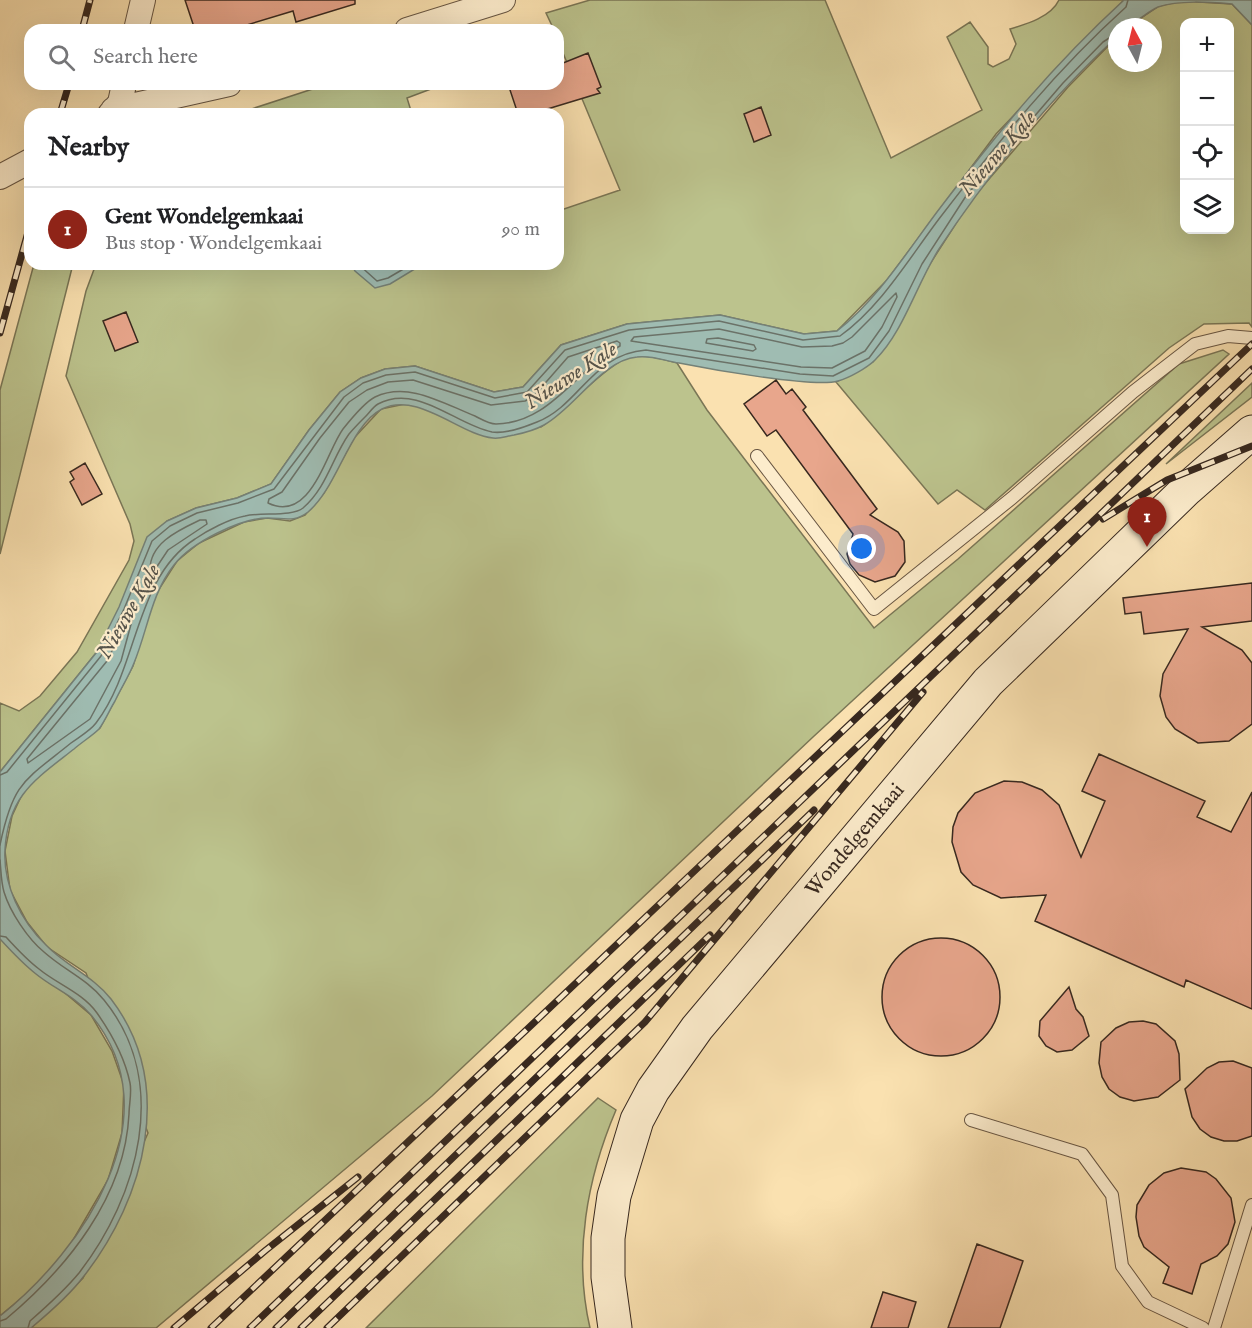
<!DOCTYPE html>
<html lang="en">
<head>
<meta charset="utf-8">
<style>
  :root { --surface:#fff; --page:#f2f2f2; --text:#202124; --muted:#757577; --line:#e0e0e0; --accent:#8f2418 }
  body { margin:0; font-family:"IM FELL English",serif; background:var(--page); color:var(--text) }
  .controls { position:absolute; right:18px; top:18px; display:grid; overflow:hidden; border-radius:12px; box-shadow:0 6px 24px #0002 }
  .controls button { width:54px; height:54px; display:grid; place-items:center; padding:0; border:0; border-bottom:2px solid var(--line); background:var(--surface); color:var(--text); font:30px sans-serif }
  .compass { position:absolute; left:1108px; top:18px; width:54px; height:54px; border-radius:50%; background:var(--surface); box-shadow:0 6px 24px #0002; rotate:353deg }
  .you { position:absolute; left:862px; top:549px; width:21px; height:21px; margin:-15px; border:4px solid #fff; border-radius:50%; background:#1a73e8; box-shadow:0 0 0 9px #1a73e833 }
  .badge { display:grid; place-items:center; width:39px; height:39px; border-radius:50%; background:var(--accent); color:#fff; font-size:20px; font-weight:700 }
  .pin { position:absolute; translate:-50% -50px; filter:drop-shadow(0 2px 3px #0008) }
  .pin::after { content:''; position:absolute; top:32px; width:21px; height:18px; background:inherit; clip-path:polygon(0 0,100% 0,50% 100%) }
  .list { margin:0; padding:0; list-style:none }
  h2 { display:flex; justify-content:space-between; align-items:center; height:78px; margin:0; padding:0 24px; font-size:26px }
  h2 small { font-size:20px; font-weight:400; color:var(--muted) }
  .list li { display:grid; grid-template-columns:39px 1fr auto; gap:18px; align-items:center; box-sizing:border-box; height:84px; padding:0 24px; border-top:2px solid var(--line) }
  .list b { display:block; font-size:22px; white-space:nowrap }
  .list p { margin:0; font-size:20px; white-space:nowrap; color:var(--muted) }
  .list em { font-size:20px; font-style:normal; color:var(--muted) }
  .icon { flex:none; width:33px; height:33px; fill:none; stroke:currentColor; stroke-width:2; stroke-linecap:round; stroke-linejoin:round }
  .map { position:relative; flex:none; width:1252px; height:1328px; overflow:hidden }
  .search { position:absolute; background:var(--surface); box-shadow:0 6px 24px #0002; left:24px; top:24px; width:540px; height:66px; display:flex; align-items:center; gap:15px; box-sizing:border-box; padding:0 21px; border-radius:18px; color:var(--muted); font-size:22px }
  .panel { position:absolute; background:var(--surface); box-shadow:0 6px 24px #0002; left:24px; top:108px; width:540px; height:162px; border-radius:18px }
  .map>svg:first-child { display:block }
  .green { fill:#bcc38d; stroke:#7a7656; stroke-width:1.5; fill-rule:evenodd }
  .water { fill:#9fbcb2; stroke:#758177; stroke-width:1.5 }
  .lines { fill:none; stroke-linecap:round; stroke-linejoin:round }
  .shore { stroke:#6b7268; stroke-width:1.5 }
  .building { fill:#e8a68c; stroke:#37281f; stroke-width:1.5 }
  .lane-casing { stroke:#685643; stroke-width:14 }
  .street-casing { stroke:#685643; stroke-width:26 }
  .secondary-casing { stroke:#37281f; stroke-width:35 }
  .lane { stroke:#fceccc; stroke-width:12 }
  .street { stroke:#fceccc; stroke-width:24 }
  .secondary { stroke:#fceccc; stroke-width:33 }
  .rail-casing { stroke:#37281f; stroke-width:7 }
  .rail { stroke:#fceccc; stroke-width:4.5; stroke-dasharray:14; stroke-linecap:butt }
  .labels { text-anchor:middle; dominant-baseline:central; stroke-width:4.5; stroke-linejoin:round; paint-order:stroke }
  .street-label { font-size:21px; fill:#37281f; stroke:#fceccc }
  .water-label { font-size:22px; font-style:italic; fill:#56544b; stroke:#fceccc }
</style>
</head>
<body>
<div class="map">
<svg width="1252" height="1328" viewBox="0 0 1252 1328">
  <rect width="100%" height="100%" fill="#fae1b0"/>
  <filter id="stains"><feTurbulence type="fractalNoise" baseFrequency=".00333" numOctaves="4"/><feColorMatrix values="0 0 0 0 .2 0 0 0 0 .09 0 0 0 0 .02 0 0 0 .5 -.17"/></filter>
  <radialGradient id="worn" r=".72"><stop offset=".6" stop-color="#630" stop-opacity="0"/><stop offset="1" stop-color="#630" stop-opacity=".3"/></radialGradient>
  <path class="green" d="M590,0h235l66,158 91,-48 -35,-73 23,-15 18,25v17l5,3 16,-8 7,-15 -6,-15c17,-5 41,-12 49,-29h65l-128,134 -109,146 -50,51 -33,3 -84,-19 -93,9 -66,21 -38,42 -29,5 -79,-26 -30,3 -24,9 -21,14 -31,38 -38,54 -34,14 -41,10 -29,13 -71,132 -96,119v-69l19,8 21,-15 37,-44 52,-92 5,-19 -4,-17 -64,-148 20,-85 10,-27h462v-53l62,-21 -62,-149v-11h-4l-8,-17z
    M1182,1l50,3 20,21v302l-3,-4 -45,1 -35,24 -184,162 -28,-20 -19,14 -102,-122 37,-20 21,-28 34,-67 43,-67 97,-113 49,-50v26h36v-36h-25l31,-21zM1184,22h46v208h-46z
    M328,84h102l1,5 -24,9 5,16h-176z
    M34,264h39l-73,290v-164z
    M1223,350l6,4 -416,383 -381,359 -276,232h-125l52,-50 65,-145 -62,-160 -39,-26 -20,-25 -17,-32 -5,-39 7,-35 13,-28 18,-17 57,-43 33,-62 21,-69 23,-36 22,-18 45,-21 23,-4 23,3 15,-6 19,-22 30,-55 27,-29 24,-5 136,23c21,-15 70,-66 89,-70 16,-3 32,2 47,6l30,47 167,218 84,-69 221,-195z
    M1252,383v14l-86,67z
    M0,938l91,77 21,36 12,34 -2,48 -14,47 -43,74 -29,32 -36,30z
    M598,1098l18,12c-29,68 -43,145 -26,218h-224z"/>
  <path class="water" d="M1124,0h128v25l-20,-21c-24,-2 -52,-4 -74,3 -15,7 -24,20 -41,20v10c-64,58 -131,140 -178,212 -22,34 -36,84 -64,111 -8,8 -26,18 -37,21 -24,7 -129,-12 -159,-18 -14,-2 -27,-8 -42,-6 -35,3 -62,51 -93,68 -9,5 -20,8 -30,10 -7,1 -14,4 -21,3 -33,-3 -75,-47 -111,-29 -33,17 -44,78 -74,103 -14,11 -24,6 -40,6 -28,0 -77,25 -94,47 -23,29 -26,64 -40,98 -5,13 -13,25 -19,38 -5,8 -10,20 -16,28 -7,7 -17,13 -25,20 -38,30 -66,46 -69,101 -2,35 16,71 41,95 20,21 47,31 65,54 65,85 34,199 -27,277 -14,19 -35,37 -53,52h-31v-12c83,-66 175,-200 91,-301 -15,-18 -38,-27 -55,-41 -13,-10 -25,-23 -36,-35v-167l96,-119 23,-46 28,-70 20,-16 29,-13 41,-10 34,-14 38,-54 31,-38 21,-14 24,-9 30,-3 79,26 29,-5 38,-42 66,-21 93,-9 84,19 33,-3c42,-33 71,-81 103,-123 58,-76 113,-143 184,-208z
    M351,264h72l-33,20 -15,4 -20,-17z"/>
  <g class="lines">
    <path class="shore" d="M358,264l19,17 11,-3 24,-14
      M896,293l1,4 -15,30 -17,24 -33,17 -31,-1 -170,-26 3,-4 85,-8 83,18 30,-1 11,-3 9,-6z
      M718,338l36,7 2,4 -3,2 -47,-8 1,-4z
      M617,341l3,2v3c-44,23 -69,77 -124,78 -7,0 -15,-5 -21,-8 -31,-12 -66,-35 -100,-19 -10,5 -24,22 -32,32 -17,23 -32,95 -75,74l1,-4 13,-7 38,-54 29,-36 18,-12 21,-8 25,-2 78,25 34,-4 8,-4 35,-40z
      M200,520h6l1,4 -39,26 -14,21h-4c-1,-28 29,-41 50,-51z
      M133,617l-12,44 -31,58 -62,44 -1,-4 80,-98 21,-43z
      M0,775l7,-3 94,-116 23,-47 28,-68 18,-15 27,-13 41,-10 36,-14 70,-92 19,-14 23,-8 29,-3 80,26 32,-6 38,-42 64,-20 90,-9 84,19 37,-4c42,-30 71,-81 102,-121 58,-75 113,-144 184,-208l2,-7
      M0,845c13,-63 24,-64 71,-102 8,-6 19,-12 25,-20 43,-56 38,-145 99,-184 13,-9 34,-20 50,-23 17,-4 47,1 58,-8 24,-21 29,-50 46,-74 5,-6 11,-12 16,-17 4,-4 8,-10 13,-13 39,-21 78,21 114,28 12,2 33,-5 45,-10 43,-17 55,-68 109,-72l154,24 33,2 36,-18 20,-27 33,-67 44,-68 97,-113 40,-41 14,-9
      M0,860c1,10 1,22 4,32 6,20 24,47 40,60 20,18 43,27 60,48 67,82 34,197 -25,273 -14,17 -33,34 -49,48l-2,7
      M0,936l6,1c10,11 21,23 33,32 18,15 44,24 58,44 14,20 28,45 33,70 2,9 -1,22 -1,31 -4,83 -62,154 -123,205l-6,2"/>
  </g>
  <path class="building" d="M185,0h170v4l-59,18 -3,-11 -63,19h-35z
    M588,53l13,34 -4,2 3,4 -69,21h-13l-10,-30h50v-19z
    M761,107l10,28 -17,7 -10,-28z
    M126,312l12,30 -23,9 -12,-30z
    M776,380l10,14 6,-5 14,18 -3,3 74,99 -7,6 28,17 6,9 1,21 -10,14 -20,6 -16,-7 -9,-11 -3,-10 6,-20 -77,-104 -9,6 -23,-32z
    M85,463l17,31 -20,11 -12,-23 4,-3 -4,-7z
    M1252,583v38l-50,6 40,23 10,13v61l-23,17 -31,2 -23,-14 -9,-12 -6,-21 3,-22 25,-45 -44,5 -3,-22 -16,2 -2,-16z
    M1099,754l106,47 -8,16 34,15 21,-40v217l-66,-29 -2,7 -149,-66 11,-26 -45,3 -28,-13 -12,-13 -9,-30 1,-15 5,-14 17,-20 29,-12 18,1 20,8 17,15 22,52 24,-56 -23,-10z
    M882 997a59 59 0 1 1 118 0a59 59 0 1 1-118 0Z
    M1069,987l7,22 7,8 6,19 -17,14 -15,2 -11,-6 -7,-10 1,-15z
    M1143,1021l13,3 19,17 4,13 1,26 -22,17 -24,4 -14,-4 -11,-8 -7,-12 -3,-14 2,-21 15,-14 13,-6z
    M1233,1061l19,7v68l-15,5h-13l-13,-4 -11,-8 -8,-12 -7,-28 22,-21 12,-6z
    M1181,1168l25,4 10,7 15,19 4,24 -7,22 -11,12 -16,8 -9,30 -29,-11 6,-16 -25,-20 -5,-11 -3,-19 1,-12 12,-20 15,-12z
    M977,1244l46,17 -23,67h-52z
    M883,1292l33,10 -8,26h-37z"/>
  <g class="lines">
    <g class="lane-casing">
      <path id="lane" d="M757,456l117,153 138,-111 121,-106 62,-48 33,-8 24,2
        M971,1120l111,34 30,41 10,71 26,36 55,26
        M1214,1328l38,-123"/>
    </g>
    <g class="street-casing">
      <path id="street" d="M136,30l7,-30
        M407,30l96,-30
        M113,110l116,-26
        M110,114l10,-11 4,-19
        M0,177l30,-16"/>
    </g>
    <g class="secondary-casing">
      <g id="secondary">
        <path id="s1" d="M615,1328l-7,-51v-39l6,-42 23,-76 16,-30 44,-62 291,-346 199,-193 65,-57"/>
      </g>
    </g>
    <use href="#lane" class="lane"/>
    <use href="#street" class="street"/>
    <use href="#secondary" class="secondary"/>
    <g class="rail-casing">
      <path id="rail" d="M82,30l8,-30
        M60,114l9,-30
        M0,333l30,-108
        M1103,519l64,-39 85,-34
        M174,1328l92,-78 92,-73
        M211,1328l1041,-984
        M250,1328l1002,-959
        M276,1328l538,-518
        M301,1328l409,-393
        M327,1328l318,-306 278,-330"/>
    </g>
    <use href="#rail" class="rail"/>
  </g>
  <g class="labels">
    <g class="street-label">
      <text stroke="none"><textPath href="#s1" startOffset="568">Wondelgemkaai</textPath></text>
    </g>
    <g class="water-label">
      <text transform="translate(998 154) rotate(-49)">Nieuwe Kale</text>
      <text transform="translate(571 376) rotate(-33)">Nieuwe Kale</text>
      <text transform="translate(129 612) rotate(-60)">Nieuwe Kale</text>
    </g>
  </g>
  <rect width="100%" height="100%" filter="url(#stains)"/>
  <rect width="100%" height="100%" fill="url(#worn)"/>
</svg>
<div class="controls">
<button>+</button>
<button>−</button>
<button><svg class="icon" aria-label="locate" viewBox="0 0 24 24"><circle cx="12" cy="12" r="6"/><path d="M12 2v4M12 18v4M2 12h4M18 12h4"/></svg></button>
<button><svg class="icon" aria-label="layers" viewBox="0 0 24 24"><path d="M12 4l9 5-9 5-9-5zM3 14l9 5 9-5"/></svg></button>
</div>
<svg class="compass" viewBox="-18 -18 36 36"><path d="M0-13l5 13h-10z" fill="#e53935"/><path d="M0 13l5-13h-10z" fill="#757577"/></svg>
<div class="you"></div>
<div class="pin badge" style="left:1147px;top:547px">1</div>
<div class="search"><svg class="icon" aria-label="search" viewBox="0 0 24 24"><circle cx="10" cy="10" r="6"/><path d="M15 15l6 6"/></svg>Search here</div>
<section class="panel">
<h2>Nearby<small></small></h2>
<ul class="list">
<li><span class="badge">1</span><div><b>Gent Wondelgemkaai</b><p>Bus stop · Wondelgemkaai</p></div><em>90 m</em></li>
</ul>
</section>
</div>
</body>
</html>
